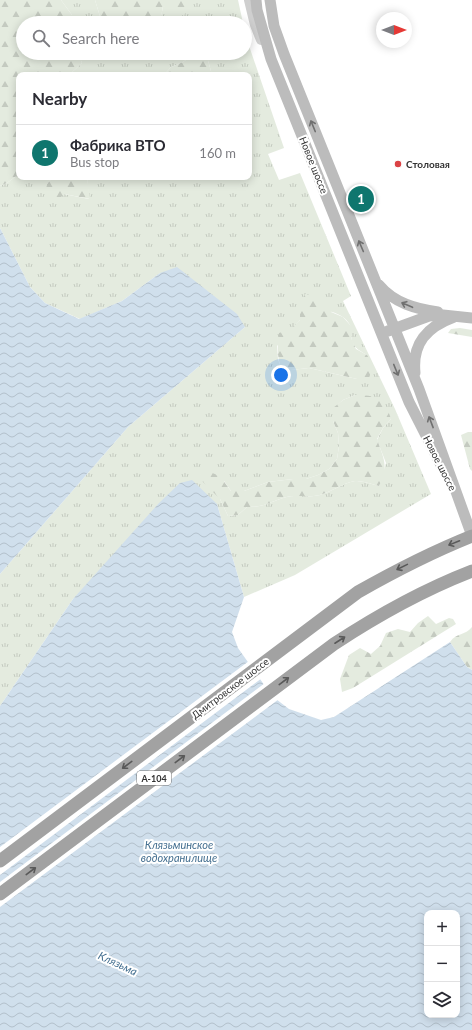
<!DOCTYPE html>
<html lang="en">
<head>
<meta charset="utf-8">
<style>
  :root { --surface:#fff; --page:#f2f2f3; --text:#2b2b33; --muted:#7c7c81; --line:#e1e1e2; --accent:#0f766e }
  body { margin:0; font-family:Lato,sans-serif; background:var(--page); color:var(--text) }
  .controls { position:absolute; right:12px; bottom:12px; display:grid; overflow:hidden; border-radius:8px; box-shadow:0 2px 10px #0003 }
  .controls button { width:36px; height:36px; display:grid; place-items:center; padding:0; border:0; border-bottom:1px solid var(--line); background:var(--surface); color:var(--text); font:20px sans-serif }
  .compass { position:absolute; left:376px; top:12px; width:36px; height:36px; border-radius:50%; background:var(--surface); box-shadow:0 2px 10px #0003; rotate:90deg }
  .you { position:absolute; left:281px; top:375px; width:14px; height:14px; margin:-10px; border:3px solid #fff; border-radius:50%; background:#1a73e8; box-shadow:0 0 0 6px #1a73e833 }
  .badge { display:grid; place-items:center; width:26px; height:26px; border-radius:50%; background:var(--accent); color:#fff; font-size:13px; font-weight:700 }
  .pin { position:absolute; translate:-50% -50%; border:2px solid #fff; box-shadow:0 1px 4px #0006 }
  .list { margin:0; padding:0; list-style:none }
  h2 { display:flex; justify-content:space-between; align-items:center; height:52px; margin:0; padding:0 16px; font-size:17px }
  h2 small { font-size:13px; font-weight:400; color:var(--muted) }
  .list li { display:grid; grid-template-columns:26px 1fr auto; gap:12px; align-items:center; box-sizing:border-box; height:56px; padding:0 16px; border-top:1px solid var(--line) }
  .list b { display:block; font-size:15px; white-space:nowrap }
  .list p { margin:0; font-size:13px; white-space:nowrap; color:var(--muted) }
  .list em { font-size:13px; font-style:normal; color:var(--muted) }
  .icon { flex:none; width:22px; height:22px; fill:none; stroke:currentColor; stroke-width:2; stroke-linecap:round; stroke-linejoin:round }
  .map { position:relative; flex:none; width:472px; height:1030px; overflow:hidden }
  .search { position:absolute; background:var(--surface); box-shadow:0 2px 10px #0003; left:16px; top:16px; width:236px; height:44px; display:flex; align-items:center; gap:10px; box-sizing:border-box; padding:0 14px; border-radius:22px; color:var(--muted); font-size:15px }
  .panel { position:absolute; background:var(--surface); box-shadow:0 2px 10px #0003; left:16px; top:72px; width:236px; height:108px; border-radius:8px }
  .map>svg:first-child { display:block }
  .grass { fill:url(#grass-tufts); fill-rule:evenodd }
  .forest { fill:url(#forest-firs) }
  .water { fill:url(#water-waves); fill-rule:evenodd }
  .pier { fill:#fff }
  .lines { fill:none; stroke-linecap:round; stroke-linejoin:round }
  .tertiary { stroke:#cfcfcf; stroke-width:10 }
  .secondary { stroke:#bcbcbc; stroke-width:11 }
  .trunk { stroke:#a2a2a2; stroke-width:13 }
  .oneway { stroke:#707070 }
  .oneway2 { stroke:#595959 }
  .poi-dot { fill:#db4245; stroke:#fff; stroke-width:1.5 }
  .labels { text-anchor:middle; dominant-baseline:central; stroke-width:4; stroke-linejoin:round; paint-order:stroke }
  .shield { fill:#fff; stroke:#707070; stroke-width:1 }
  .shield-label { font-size:9px; font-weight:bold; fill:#323232 }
  .poi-label { font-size:10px; font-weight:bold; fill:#323232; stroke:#fff; text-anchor:start }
  .street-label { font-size:10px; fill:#323232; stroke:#fff }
  .water-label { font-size:11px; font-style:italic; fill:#446f90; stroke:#fff }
</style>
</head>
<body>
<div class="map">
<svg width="472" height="1030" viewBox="0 0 472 1030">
  <defs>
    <pattern id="grass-tufts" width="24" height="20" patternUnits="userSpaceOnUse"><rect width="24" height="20" fill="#e4ebdf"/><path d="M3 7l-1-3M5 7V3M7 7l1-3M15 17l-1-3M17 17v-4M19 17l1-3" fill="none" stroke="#c4cac0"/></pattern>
    <pattern id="forest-firs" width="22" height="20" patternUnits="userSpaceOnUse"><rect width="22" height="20" fill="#e4ebdf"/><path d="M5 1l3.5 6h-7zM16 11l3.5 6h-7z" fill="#c4cac0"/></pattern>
    <pattern id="water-waves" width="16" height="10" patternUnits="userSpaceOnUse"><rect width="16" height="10" fill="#d0dfec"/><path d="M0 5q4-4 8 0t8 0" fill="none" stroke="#b3c0cb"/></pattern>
  </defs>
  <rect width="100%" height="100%" fill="#fff"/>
  <path class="grass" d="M61,0h34l7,23h-30v-8z
    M187,0h51l5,23h-83l3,-17 24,2z
    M245,34l39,114 -16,6 11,26 21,-7 51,123 -8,5 52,108 36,85 -136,81 -51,22 -27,-93 -144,95 -73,107v-132l128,-147 117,-100 -85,-54 -38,28 -42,18 -35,-16 -15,-16 -30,-59v-42l7,-3 12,-9v3h34l-6,7 17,10 25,5 -2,-22h162v-102h-37l-6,-22h39zM300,307c15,2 42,2 50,18 1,3 1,7 1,10 0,11 7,15 16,20l-10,24 -48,-11 -27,3 -4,-12 -1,-13 23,-26zM355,395l36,24 -8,9 -6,12 9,23 -7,23c-7,-2 -16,-5 -24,-5 -12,2 -24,11 -35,14 -12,3 -25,-1 -37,3 -15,5 -19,9 -36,9l-9,8 -10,1 -8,-17 4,-18 7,10h13l24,-9 25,-3h13l12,-4 11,-6 8,-10 2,-13 -1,-13 -5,-12 1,-13 9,-8z
    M78,53h120l-5,2 -10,7 -12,5 -7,8h-95l13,-12z"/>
  <path class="forest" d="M0,0h61l11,15v8h-49v30h55l4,10 -13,12h-50v99l-12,9 -7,3z
    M95,0h92v8l-3,8 -21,-10 -3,17h-58z
    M198,53h8l6,22h-48l7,-8 12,-5 10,-7z
    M53,177h34l3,22 -26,-5 -8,8 -11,-6 2,-12z
    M305,294l24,6 2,12 12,5 8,9v12l5,11 11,6 6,11 -4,12 -12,1 -48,-11 -27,3c-5,-13 -5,-24 -3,-38l12,-4 9,-9v-13z
    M460,328l12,2v7l-24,-4 3,-4z
    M355,395c20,0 30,3 36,24l-8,9 -6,11c7,21 12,26 2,47 -7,-2 -16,-5 -24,-5 -12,2 -24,11 -35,14 -12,3 -25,-1 -37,3 -15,5 -19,9 -36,9l-9,8 -10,1 -8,-17 -22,-22 4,-6c17,2 19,6 29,20h13l24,-9 25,-3h13l12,-4 11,-6 8,-10 2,-13 -1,-13 -5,-12v-13l10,-8z
    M468,432h4v39l-2,-2 -9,-34z
    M428,616l8,8 13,-6 4,1 3,5 -103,64 -11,4 -2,-13 9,-24 11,-7 11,6 9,-8 6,-13 12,-4 12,3 8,-9z
    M472,627v43l-5,-3 -17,-25c7,-10 15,-6 22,-15z"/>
  <path class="water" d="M0,228l30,59 15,16 34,16 43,-18 38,-28 17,-6 60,47 8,13 -117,100 -128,147z
    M192,480l25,24 27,93 -12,35 6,16 34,48 17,13 32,11 13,-3 116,-75 17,25 5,3v360h-472v-324l73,-107 86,-96 21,-20zM427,913h30v102h-30z"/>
  <path class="pier" d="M249,661l13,17 -262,197v-28z
    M265,683l9,12 5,4 -279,208v-25z"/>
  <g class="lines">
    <path class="tertiary" d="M249,0l6,25 6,15"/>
    <path class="secondary" d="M256,0l1,10 14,49 138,343 32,63
      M270,0l4,26 10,28 135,335 53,147
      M379,285c15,18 37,24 59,27
      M388,331l41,-15 14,-1 29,3
      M415,373c-3,-30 12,-46 39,-56"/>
    <path class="trunk" d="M0,861l358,-269c37,-21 74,-40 114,-56
      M0,894l334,-250c44,-29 89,-54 138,-73"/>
  </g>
  <defs><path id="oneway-shaft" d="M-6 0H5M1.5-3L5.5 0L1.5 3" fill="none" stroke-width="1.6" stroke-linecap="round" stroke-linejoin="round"/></defs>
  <g class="oneway">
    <use href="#oneway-shaft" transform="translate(313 126) rotate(-112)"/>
    <use href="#oneway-shaft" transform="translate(361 246) rotate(-113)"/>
    <use href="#oneway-shaft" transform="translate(407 305) rotate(-157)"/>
    <use href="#oneway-shaft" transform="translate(396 370) rotate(68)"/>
    <use href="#oneway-shaft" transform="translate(431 422) rotate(-111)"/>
  </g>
  <g class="oneway2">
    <use href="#oneway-shaft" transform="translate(454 543) rotate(158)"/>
    <use href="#oneway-shaft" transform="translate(402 567) rotate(154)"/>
    <use href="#oneway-shaft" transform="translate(340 640) rotate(-33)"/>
    <use href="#oneway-shaft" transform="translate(284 681) rotate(-37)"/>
    <use href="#oneway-shaft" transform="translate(180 759) rotate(-37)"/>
    <use href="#oneway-shaft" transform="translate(127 765) rotate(143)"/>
    <use href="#oneway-shaft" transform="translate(31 871) rotate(-37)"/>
  </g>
  <circle class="poi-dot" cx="398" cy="164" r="4"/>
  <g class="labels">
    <rect class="shield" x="137" y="771" width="34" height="14" rx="3"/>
    <g class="shield-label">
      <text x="154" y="778">А-104</text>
    </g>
    <g class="poi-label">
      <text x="406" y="164">Столовая</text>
    </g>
    <g class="street-label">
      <text transform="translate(314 165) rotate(68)">Новое шоссе</text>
      <text transform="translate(440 463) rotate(63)">Новое шоссе</text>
      <text transform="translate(230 688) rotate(-37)">Дмитровское шоссе</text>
    </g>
    <g class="water-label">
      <text x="179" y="844">Клязьминское<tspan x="179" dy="13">водохранилище</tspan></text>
      <text transform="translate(118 963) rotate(25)">Клязьма</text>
    </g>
  </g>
</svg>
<div class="controls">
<button>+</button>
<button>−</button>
<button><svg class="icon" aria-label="layers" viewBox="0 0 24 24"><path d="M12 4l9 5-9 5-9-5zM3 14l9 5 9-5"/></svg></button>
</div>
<svg class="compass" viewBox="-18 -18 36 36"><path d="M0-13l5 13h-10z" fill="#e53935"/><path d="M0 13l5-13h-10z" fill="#7c7c81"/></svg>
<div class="you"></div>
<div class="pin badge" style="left:361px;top:199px">1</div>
<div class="search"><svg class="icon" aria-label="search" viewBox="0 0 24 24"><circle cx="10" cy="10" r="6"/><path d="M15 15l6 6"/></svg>Search here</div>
<section class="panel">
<h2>Nearby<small></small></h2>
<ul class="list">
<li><span class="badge">1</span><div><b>Фабрика ВТО</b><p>Bus stop</p></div><em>160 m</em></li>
</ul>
</section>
</div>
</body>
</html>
